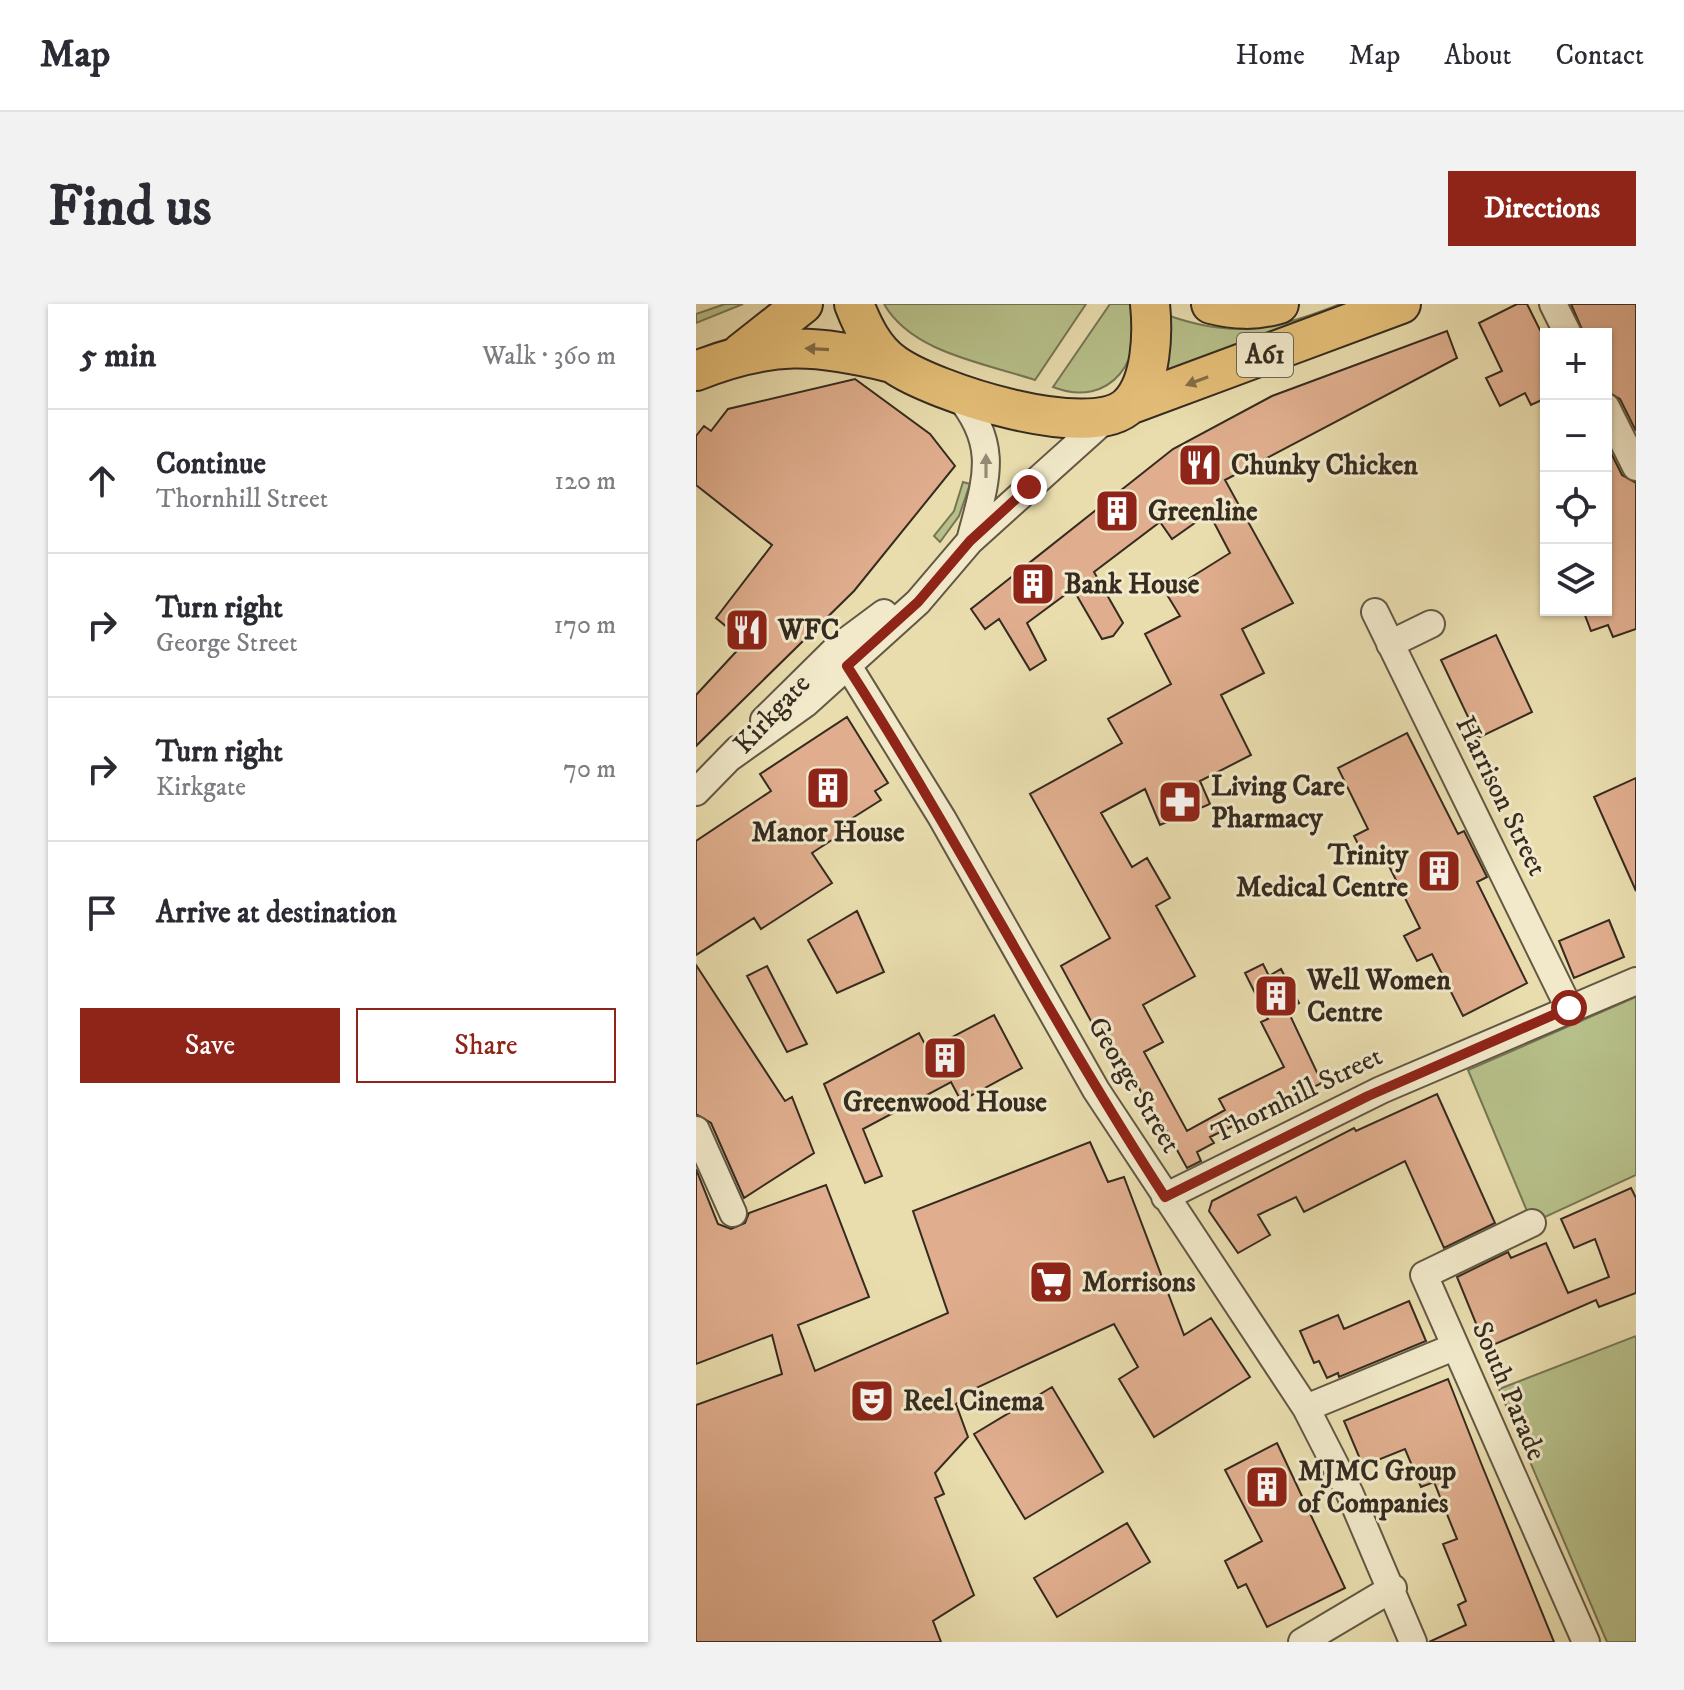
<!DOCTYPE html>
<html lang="en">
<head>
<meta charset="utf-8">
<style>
  :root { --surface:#fff; --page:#f2f2f3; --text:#2b2b33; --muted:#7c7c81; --line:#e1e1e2; --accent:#8f2418 }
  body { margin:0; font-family:"IM FELL DW Pica",serif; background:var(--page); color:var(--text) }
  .controls { position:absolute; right:24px; top:24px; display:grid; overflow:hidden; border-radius:0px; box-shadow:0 2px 6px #0004 }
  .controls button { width:72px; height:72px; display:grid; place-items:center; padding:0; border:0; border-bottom:2px solid var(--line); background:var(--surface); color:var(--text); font:40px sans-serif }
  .stop { position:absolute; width:24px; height:24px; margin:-18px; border:6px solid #8f2418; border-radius:50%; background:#fff }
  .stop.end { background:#8f2418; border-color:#fff; box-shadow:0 2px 8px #0008 }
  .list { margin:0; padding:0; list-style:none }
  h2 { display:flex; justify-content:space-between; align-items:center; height:104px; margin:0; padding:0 32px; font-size:34px }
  h2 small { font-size:26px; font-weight:400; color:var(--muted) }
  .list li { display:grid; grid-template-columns:52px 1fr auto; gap:24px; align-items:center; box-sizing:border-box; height:144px; padding:0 32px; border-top:2px solid var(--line) }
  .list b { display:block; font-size:30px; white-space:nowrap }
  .list p { margin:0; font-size:26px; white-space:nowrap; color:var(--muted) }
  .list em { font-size:26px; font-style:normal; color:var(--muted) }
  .actions { display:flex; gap:16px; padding:24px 32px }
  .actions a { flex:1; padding:18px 0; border:2px solid var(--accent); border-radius:0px; text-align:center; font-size:28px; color:var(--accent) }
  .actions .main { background:var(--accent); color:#fff }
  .icon { flex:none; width:44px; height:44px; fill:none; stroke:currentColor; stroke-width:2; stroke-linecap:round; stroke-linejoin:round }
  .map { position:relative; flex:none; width:940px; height:1338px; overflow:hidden; border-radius:0px }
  header { display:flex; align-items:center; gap:48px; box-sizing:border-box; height:112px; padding:0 40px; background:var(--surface); border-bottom:2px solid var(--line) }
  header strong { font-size:38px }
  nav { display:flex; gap:44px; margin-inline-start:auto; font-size:28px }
  .intro { display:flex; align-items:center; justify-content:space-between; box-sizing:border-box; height:192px; padding:0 48px }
  h1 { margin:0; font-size:56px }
  .button { padding:20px 36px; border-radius:0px; background:var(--accent); color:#fff; font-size:28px; font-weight:700 }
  main { display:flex; gap:48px; padding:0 48px }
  aside { flex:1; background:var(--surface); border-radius:0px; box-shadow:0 2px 6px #0004 }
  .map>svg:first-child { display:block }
  .green { fill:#b7c08a; stroke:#767655; stroke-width:2 }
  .building { fill:#e0ae8e; stroke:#352b20; stroke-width:2 }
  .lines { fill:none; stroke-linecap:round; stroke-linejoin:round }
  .minor-casing { stroke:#625844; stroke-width:30 }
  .highway-casing { stroke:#352b20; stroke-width:42 }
  .minor { stroke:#f1e9ca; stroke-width:26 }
  .highway { stroke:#e4be77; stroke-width:38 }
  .oneway { fill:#846d47 }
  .oneway2 { fill:#938a75 }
  .route { stroke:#8f2418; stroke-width:10 }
  .labels { text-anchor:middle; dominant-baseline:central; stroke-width:6; stroke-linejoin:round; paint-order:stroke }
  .shield { fill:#f1e9ca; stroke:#6d6453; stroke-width:2 }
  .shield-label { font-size:26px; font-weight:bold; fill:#352b20 }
  .poi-label { font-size:28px; font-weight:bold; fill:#352b20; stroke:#f1e9ca; text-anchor:start }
  .street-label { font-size:28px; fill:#352b20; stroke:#f1e9ca }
</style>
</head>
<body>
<header>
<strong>Map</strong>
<nav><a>Home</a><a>Map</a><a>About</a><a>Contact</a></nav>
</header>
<div class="intro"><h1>Find us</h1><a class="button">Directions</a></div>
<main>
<aside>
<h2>5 min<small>Walk · 360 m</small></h2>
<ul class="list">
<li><svg class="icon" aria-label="ahead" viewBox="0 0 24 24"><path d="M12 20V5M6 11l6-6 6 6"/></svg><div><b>Continue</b><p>Thornhill Street</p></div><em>120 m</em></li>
<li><svg class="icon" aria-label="right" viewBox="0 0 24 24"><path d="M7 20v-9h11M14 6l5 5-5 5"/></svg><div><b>Turn right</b><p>George Street</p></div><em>170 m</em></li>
<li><svg class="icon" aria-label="right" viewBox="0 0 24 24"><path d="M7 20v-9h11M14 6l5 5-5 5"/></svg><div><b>Turn right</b><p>Kirkgate</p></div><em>70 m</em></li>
<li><svg class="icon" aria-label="arrive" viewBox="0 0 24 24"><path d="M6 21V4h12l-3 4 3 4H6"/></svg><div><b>Arrive at destination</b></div></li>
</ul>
<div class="actions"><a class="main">Save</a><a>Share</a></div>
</aside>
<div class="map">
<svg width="940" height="1338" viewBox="0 0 940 1338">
  <rect width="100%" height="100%" fill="#e9ddae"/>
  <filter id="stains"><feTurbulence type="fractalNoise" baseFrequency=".0025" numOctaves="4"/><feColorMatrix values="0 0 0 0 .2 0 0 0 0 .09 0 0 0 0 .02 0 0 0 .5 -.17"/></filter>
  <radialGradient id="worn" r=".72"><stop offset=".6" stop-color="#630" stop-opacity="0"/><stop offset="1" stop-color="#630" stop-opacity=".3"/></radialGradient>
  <path class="green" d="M29,0h18l-47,19v-9z
    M188,0h202l-51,76c-50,-17 -123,-27 -151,-76z
    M414,0h21c16,53 -20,106 -78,83z
    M644,0h16l-195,73 6,-62c67,24 109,15 173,-11z
    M267,178l7,2 -11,32 -19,26 -6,-6 20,-25z
    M940,693v178l-104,48 -64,-153z
    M940,1032v306h-29l-108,-253z"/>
  <path class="building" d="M821,0h10l19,38v56l-15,7 -6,-12 -25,13 -14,-28 16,-7 -23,-48z
    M875,0h65v127l-16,-32 -14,-8v-57h-22z
    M751,27l10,27 -232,122 68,123 -51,26 22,44 -43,22 30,60 -51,26 10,23 -50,21 -15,-36 -44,24 31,54 15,-9 23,40 -14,8 39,70 -52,29 20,37 -19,10 43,79 38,-21 -6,-11 65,-32 -23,-45 7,-3 -23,-46 18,-9 6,12 12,-7 18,34 -12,6 35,74 -112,54 4,6 -17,9 4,9 -14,7 -25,-45 -5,3 -30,-64 -11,5 -55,-101 49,-28 -80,-144 92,-51 -14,-24 63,-35 -26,-50 35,-18 -14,-23 64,-40 -21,-40 -37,26 -12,-17 -66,50 29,51 -10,13 -11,3 -29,-50 -46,34 19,37 -16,10 -31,-51 -14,10 -14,-20 202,-160 99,-53z
    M159,75l75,55 25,32 -101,125 -158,155v-51l49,-53 -29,-24 56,-73 -76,-60v-49l8,-10 7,5 17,-22z
    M910,139l16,32 14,8v146l-23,8 -5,-12 -17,6 -8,-21h23z
    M800,331l36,77 -54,26 -37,-78z
    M151,413l41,66 -13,8 6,9 -38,24 4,6 -35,23 20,30 -71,46 -7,-11 -58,37v-114l75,-50 -11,-17z
    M711,429l51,101 6,-3 23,46 -10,5 50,101 -64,33 -31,-62 -15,7 -13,-25 16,-8 -35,-70 -16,8 -15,-30 14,-7 -30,-61z
    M940,474v113l-42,-94z
    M161,607l27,61 -47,21 -29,-53z
    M913,616l15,37 -50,21 -15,-37z
    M0,661l89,136 7,-4 22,56 -70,45 -33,-75 -15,-9z
    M71,662l40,78 -20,8 -40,-76z
    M298,711l28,53 -61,33 -10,-19 -88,47 19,47 -17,7 -41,-99 95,-51 9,17z
    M741,790l58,129 -51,25 -39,-87 -101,51 -8,-15 -38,18 12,20 -32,18 -29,-42 3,-10 142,-73 2,3z
    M394,838l18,40 16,-5 60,158 27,-17 39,59 -96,60 -35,-58 19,-12 -24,-43 -138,64 -20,16 12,33 -33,36 9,21 -9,4 39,97 -41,26 8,21h-245v-237l86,-31 -10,-39 -76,29v-195l22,55 13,5 14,-6 4,-10 77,-28 43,112 -71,28 17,46 133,-58 -35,-102z
    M935,884l5,10v95l-37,14 -3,-7 -110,48 -29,-71 51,-25 3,6 35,-15 22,50 41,-16 -14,-38 -21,9 -13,-29z
    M713,997l17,40 -87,36 -1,-4 -11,5 -8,-17 -5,2 -14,-32 38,-16 6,14z
    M752,1075l33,84 73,179h-125l37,-17 -8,-20 8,-4 -23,-57 14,-5 -23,-57 -13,5 -16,-38 -42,17 -19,-45z
    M356,1083l51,85 -78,47 -51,-85z
    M581,1139l68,145 -78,39 -21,-43 -8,4 -13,-27 37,-20 -37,-71z
    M431,1219l23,39 -93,55 -23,-39z"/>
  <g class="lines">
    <g class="minor-casing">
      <path id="minor" d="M857,0l15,30
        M260,89c46,53 29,89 14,148
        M910,103l30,60
        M679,308l194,396
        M694,340l41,-20
        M141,344l105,170 154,272 210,318 44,86 63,148
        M68,416l73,-72 47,-35
        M32,455l77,-55 113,-102 52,-61 140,-126
        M0,488l42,-43
        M0,826l37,83
        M469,893l216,-107 255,-109
        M836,919l-108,52 162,367
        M610,1104l148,-61
        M606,1338l91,-54"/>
    </g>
    <g class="highway-casing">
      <path id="highway" d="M158,0c9,23 20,46 40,60 39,28 197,79 235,41 23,-23 24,-72 21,-101
        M515,0c24,6 44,7 68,0
        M45,49l62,-49
        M0,67c75,-30 119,-27 196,-8
        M433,101l272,-101"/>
    </g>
    <use href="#minor" class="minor"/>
    <use href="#highway" class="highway"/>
  </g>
  <defs><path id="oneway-solid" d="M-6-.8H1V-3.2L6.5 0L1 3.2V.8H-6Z" transform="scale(2)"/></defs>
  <g class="oneway">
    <use href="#oneway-solid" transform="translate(121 45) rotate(-177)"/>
    <use href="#oneway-solid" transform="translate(501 77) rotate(159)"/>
  </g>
  <use class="oneway2" href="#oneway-solid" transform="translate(290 162) rotate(-90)"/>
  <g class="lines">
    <path class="route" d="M333,183l-59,54 -52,61 -71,64c112,174 205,358 318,531l203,-101 201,-88"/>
  </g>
  <defs>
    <g id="restaurant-square" transform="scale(2.3)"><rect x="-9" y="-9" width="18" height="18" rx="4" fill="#8f2418" stroke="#f1e9ca"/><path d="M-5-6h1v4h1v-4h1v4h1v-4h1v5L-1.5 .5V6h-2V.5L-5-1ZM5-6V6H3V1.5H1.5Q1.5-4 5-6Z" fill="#fff"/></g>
    <g id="building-square" transform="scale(2.3)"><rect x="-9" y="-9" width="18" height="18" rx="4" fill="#8f2418" stroke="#f1e9ca"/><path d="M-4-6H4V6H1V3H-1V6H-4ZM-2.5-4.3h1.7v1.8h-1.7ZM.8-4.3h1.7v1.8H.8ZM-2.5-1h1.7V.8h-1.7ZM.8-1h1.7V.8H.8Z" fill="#fff"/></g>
    <g id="pharmacy-square" transform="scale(2.3)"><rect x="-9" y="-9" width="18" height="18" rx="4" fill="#8f2418" stroke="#f1e9ca"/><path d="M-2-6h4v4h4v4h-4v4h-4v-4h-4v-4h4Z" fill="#fff"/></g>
    <g id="supermarket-square" transform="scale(2.3)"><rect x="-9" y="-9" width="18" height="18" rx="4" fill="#8f2418" stroke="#f1e9ca"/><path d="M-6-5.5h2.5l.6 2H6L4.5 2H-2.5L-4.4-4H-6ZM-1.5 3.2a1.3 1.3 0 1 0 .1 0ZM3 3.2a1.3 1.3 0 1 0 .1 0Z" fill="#fff"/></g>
    <g id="theatre-square" transform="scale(2.3)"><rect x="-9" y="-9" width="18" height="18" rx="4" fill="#8f2418" stroke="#f1e9ca"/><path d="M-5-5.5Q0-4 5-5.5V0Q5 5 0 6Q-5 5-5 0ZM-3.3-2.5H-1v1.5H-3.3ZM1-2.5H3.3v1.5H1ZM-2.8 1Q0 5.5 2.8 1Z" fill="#fff"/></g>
  </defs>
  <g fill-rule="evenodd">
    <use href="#restaurant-square" x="504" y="161"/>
    <use href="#building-square" x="421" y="207"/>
    <use href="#building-square" x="337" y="280"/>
    <use href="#restaurant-square" x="51" y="326"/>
    <use href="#building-square" x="132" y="484"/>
    <use href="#pharmacy-square" x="484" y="498"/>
    <use href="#building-square" x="743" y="567"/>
    <use href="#building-square" x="580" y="692"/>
    <use href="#building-square" x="249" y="754"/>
    <use href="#supermarket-square" x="355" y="978"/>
    <use href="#theatre-square" x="176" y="1097"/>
    <use href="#building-square" x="571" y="1183"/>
  </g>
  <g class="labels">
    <rect class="shield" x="541" y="29" width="56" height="44" rx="6"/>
    <g class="shield-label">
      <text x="569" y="51">A61</text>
    </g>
    <g class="poi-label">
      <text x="535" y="161">Chunky Chicken</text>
      <text x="452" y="207">Greenline</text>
      <text x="368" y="280">Bank House</text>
      <text x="82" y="326">WFC</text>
      <text x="515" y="482">Living Care<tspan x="515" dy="32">Pharmacy</tspan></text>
      <text x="132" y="528" text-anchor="middle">Manor House</text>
      <text x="712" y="551" text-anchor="end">Trinity<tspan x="712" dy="32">Medical Centre</tspan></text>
      <text x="611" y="676">Well Women<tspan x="611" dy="32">Centre</tspan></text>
      <text x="249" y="798" text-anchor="middle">Greenwood House</text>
      <text x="386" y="978">Morrisons</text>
      <text x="207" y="1097">Reel Cinema</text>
      <text x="602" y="1167">MJMC Group<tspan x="602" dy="32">of Companies</tspan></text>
    </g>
    <g class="street-label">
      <text transform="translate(76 410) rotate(-47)">Kirkgate</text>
      <text transform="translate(805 492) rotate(64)">Harrison Street</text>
      <text transform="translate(438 781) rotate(59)">George Street</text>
      <text transform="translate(601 791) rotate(-26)">Thornhill Street</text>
      <text transform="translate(813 1087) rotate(67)">South Parade</text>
    </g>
  </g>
  <rect width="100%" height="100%" filter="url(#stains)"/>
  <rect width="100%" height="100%" fill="url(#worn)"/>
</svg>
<div class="controls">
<button>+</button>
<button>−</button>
<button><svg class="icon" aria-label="locate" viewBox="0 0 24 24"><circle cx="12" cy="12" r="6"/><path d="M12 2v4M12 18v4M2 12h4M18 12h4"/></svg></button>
<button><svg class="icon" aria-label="layers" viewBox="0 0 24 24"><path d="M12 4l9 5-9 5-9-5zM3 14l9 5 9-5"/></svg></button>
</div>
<div class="stop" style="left:873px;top:704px"></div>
<div class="stop end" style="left:333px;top:183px"></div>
</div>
</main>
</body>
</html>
